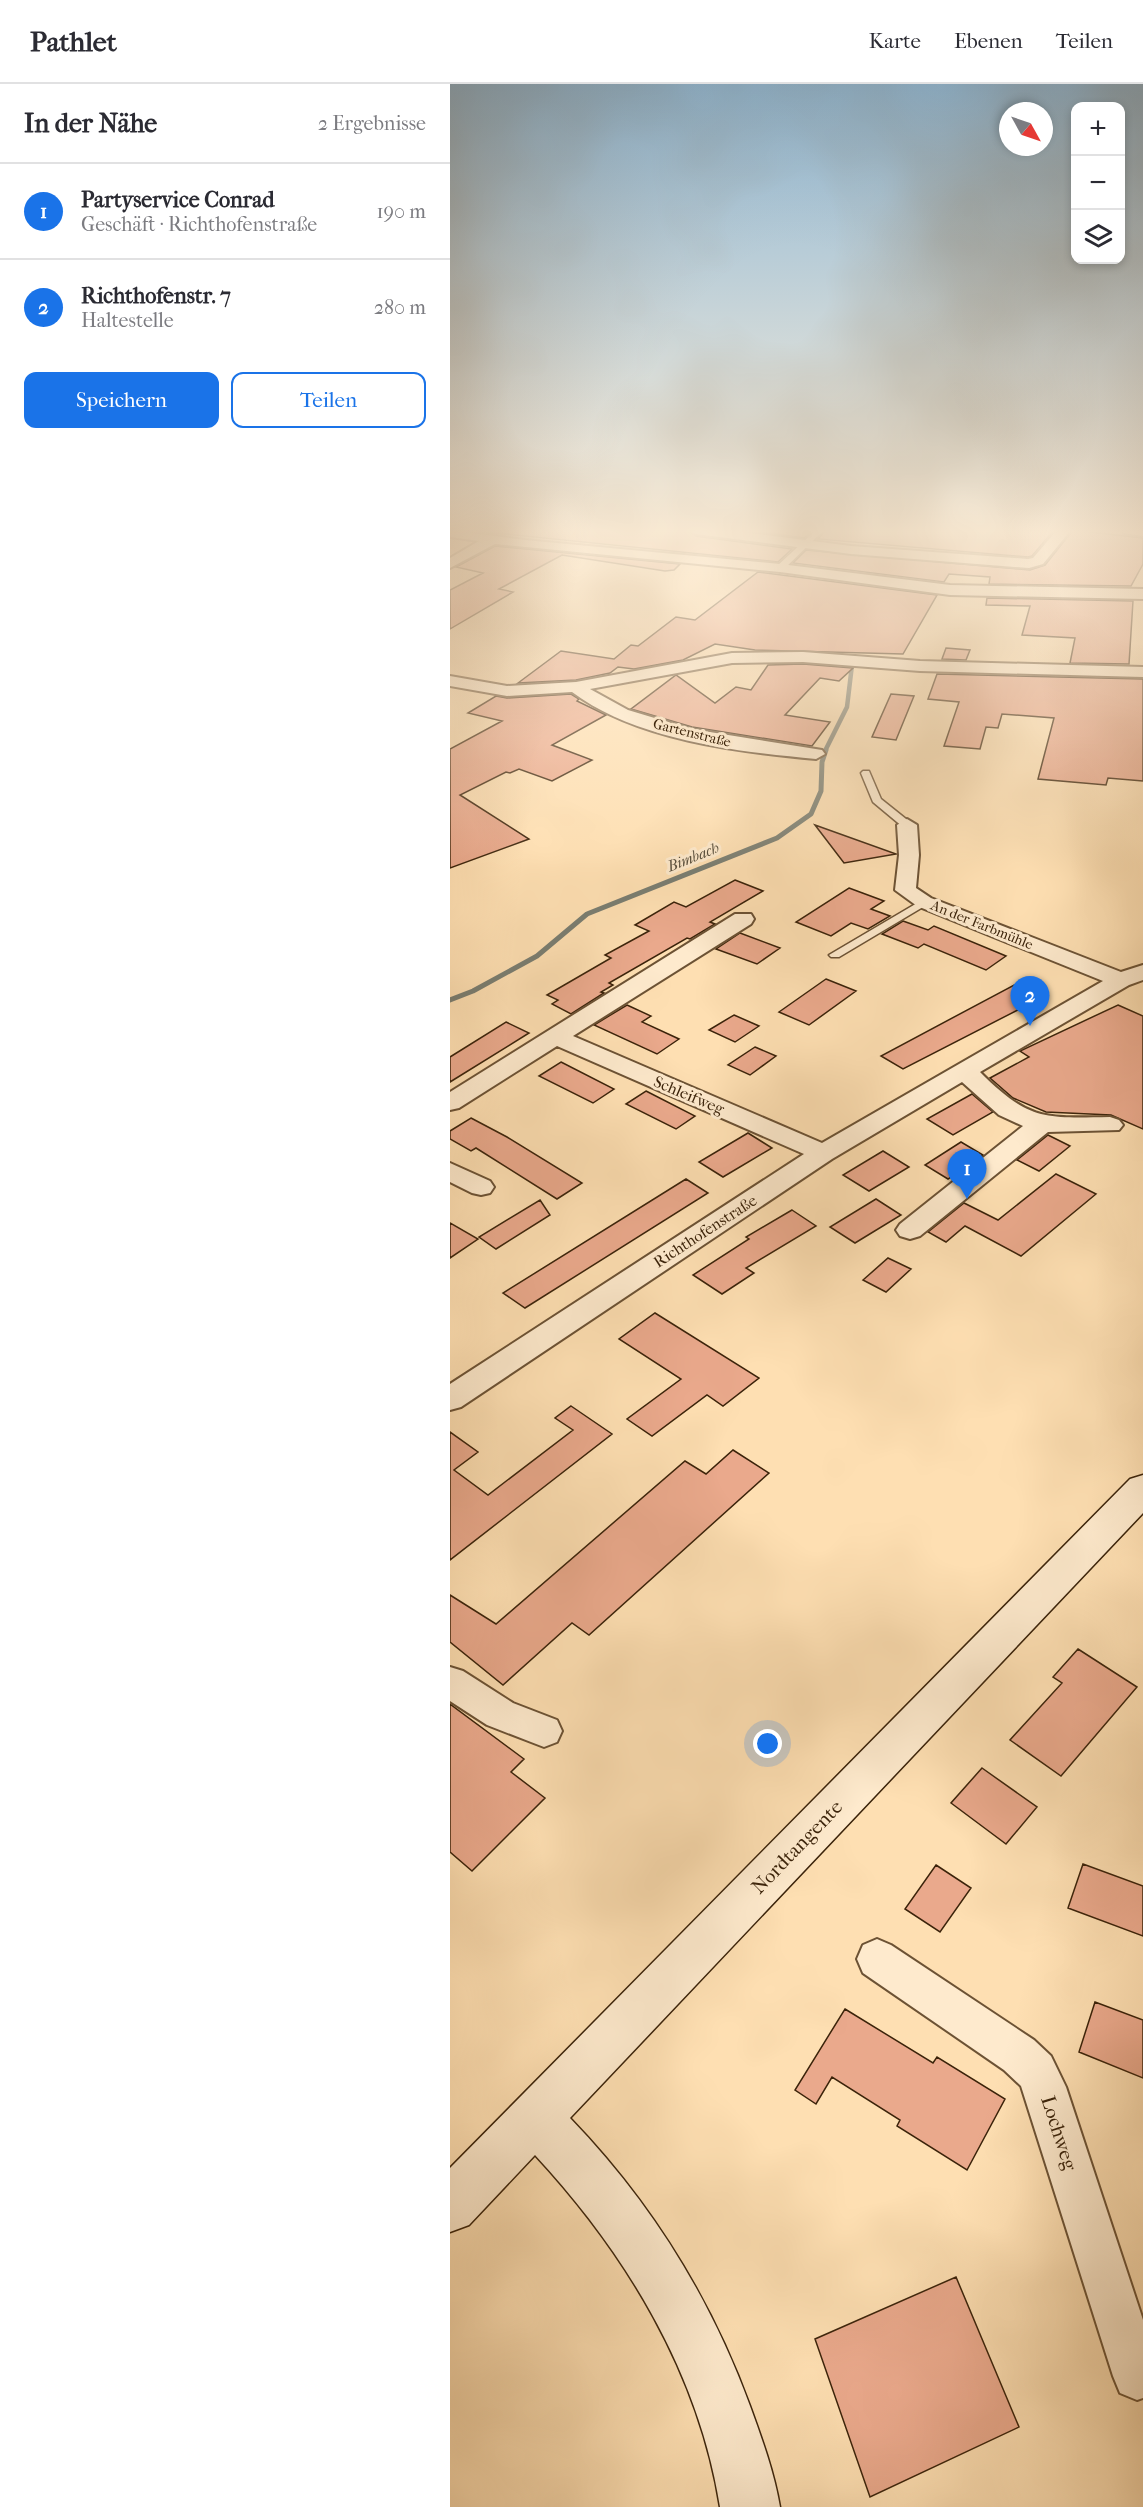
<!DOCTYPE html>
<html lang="de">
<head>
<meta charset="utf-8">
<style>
  :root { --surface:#fff; --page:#f7f7f7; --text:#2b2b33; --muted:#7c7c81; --line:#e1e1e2; --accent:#1a73e8 }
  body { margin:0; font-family:"IM FELL French Canon",serif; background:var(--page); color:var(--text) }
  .controls { position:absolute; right:18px; top:18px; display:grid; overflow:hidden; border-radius:12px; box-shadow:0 3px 9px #0003 }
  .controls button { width:54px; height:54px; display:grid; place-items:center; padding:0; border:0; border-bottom:2px solid var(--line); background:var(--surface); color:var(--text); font:30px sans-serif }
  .compass { position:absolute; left:549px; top:18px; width:54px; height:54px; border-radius:50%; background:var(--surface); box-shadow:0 3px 9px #0003; rotate:130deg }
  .you { position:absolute; left:318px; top:1660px; width:21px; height:21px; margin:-15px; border:4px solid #fff; border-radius:50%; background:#1a73e8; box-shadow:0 0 0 9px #1a73e833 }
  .badge { display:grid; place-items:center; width:39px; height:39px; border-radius:50%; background:var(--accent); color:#fff; font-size:20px; font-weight:700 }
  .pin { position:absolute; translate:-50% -50px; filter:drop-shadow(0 2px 3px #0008) }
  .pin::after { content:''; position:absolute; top:32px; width:21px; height:18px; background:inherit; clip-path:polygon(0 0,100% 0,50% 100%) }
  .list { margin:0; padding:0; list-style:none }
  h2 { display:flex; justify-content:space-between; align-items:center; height:78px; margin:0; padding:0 24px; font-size:26px }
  h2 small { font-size:20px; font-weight:400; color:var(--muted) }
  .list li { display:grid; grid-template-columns:39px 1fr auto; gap:18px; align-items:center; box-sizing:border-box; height:96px; padding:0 24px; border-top:2px solid var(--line) }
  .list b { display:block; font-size:22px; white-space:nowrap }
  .list p { margin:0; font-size:20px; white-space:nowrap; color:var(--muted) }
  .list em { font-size:20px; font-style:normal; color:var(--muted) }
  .actions { display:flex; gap:12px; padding:18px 24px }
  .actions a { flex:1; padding:14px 0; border:2px solid var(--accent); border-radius:12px; text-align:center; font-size:21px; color:var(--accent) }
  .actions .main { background:var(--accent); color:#fff }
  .icon { flex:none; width:33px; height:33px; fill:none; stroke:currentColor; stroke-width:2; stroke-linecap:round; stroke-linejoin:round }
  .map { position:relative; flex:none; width:693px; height:2423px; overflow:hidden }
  header { display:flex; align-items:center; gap:36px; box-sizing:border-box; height:84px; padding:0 30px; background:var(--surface); border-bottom:2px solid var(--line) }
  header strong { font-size:28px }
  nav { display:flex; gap:33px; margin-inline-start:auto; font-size:21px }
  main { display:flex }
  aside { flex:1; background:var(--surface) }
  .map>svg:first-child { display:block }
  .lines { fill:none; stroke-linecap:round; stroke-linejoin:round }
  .stream-far1 { stroke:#7a7e72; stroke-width:4.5 }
  .stream { stroke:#7a7e72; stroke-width:5 }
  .building { fill:#eaa98c; stroke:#3b230a; stroke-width:1.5 }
  .lane-casing { stroke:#6c5234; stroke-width:3 }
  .street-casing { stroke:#6c5234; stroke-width:4 }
  .secondary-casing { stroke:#3b230a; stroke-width:3 }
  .lane { fill:#feeacd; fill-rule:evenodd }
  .street { fill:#feeacd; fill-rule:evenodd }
  .secondary { fill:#feeacd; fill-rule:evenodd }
  .labels { text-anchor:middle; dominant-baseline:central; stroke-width:6; stroke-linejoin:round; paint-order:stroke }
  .far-street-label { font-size:14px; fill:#3b230a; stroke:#feeacd }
  .far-water-label { font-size:15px; font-style:italic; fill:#5a503e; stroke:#feeacd }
  .street-label { font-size:16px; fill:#3b230a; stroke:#feeacd }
  .near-street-label { font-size:20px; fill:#3b230a; stroke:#feeacd }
</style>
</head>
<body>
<header>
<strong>Pathlet</strong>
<nav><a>Karte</a><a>Ebenen</a><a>Teilen</a></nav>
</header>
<main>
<aside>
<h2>In der Nähe<small>2 Ergebnisse</small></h2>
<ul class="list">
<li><span class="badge">1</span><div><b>Partyservice Conrad</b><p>Geschäft · Richthofenstraße</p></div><em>190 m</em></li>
<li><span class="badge">2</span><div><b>Richthofenstr. 7</b><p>Haltestelle</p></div><em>280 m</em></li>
</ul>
<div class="actions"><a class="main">Speichern</a><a>Teilen</a></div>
</aside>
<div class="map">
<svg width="693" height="2423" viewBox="0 0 693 2423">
  <rect width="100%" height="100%" fill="#fedfb2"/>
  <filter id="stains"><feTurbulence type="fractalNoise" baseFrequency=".00333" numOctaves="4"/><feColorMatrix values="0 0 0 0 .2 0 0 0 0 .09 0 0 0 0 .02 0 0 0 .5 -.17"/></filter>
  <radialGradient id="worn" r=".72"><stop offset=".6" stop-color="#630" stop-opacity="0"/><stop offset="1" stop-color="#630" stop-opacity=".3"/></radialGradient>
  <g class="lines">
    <path class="stream-far1" d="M375,667l22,-44 5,-42"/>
    <path class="stream" d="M0,916l23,-9 64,-35 50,-42 190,-76 34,-24 10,-23 1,-29 4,-12"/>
  </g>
  <path class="building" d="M16,446h221l9,6 96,13 -14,13z
    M294,446h69l-9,8z
    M376,446h228l-22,26 -4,1 -210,-18z
    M623,446l70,8v26l-12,22 -142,-2 1,-7 -41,-3 -5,8 -151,-19 13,-13 224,20 15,-5z
    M45,462l185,18 -6,6 -9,1 -103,-16 -63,34 14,3 -63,37v-39l33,-17 -27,-6z
    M308,488l179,23 -34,59 -148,-4 -40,-6 -32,16 -49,9 -16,-2 -8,6 -34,7 -58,3 43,-32 53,8 17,-14 7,1 38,-29 19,3z
    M537,514l146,3 -4,63 -59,-1 5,-25 -53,-3 8,-29 -44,-1z
    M496,564l24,2 -4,10 -24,-1z
    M353,580l50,4 -14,13 -19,-3 -35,37 45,7 -18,24 -120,-19 -61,-18 45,-34 39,28 21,-16 15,3 17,-25z
    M487,590l206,5v102l-35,-3 -2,7 -68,-6 16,-61 -52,-4 -4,14 -12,-1 -6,22 -36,-3 15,-44 -31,-3z
    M121,610l8,5 -2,2 29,14 -54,30 40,15 -40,21 -33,-12 -9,4 -4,-1 -46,23 69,44 -79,29v-119l52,-28 -34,-8 28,-17 11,2z
    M441,610l23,2 -18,44 -24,-3z
    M365,741l81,29 -52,9z
    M285,796l28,11 -53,31 5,2 -25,15 -3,-1 -78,45 4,2 -12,7 3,1 -33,21 -19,-10 6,-4 -11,-5 64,-37 -6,-3 44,-24 -14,-6 39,-23 12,5z
    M399,804l35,13 -13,8 19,7 -22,13 -17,-6 -20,13 -35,-14z
    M453,837l25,9 6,-4 72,30 -20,14 -62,-26 -6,4 -36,-14z
    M290,849l40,15 -23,16 -41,-15z
    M376,895l30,12 -47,34 -30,-13z
    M566,900l25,14 -138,71 -22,-13z
    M177,921l24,11 -9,6 37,17 -22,15 -63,-29z
    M668,921l25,11v113l-32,-14 -65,-3 -33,-14 -23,-20 39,-21 -9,-6z
    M284,931l25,11 -24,16 -26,-12z
    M56,938l23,11 -79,49v-25z
    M305,963l21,9 -26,19 -22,-10z
    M111,978l53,27 -21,14 -54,-27z
    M196,1007l49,25 -19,13 -50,-25z
    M522,1010l21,18 -40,23 -26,-16z
    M21,1034l36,19 75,46 -25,16 -81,-51 -5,3 -21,-12v-8z
    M298,1049l24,15 -49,29 -24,-15z
    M598,1051l22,11 -31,25 -22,-11z
    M511,1058l22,13 -35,24 -23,-14z
    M433,1067l26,16 -40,24 -26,-16z
    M606,1090l40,20 -75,62 -56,-30 -19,16 -18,-10 36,-29 34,17z
    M236,1095l22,14 -183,115 -22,-15z
    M426,1115l25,16 -46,28 -25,-16z
    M90,1116l10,15 -54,34 -17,-12z
    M342,1126l24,16 -70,42 8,5 -32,21 -29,-19 56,-36 -3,-2z
    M0,1139l28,16 -28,19z
    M438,1174l23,11 -25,23 -23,-12z
    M205,1229l104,65 -36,28 -16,-11 -55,41 -25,-17 54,-40 -62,-40z
    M121,1322l41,28 -162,126v-128l28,20 -24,18 34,25 85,-65 -18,-12z
    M283,1366l36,23 -180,162 -17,-12 -69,62 -53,-43v-47l46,29 189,-163 21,13z
    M628,1565l59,38 -76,89 -51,-36 52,-57 -9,-6z
    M0,1620l74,55 -13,13 34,26 -73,73 -22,-19z
    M532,1684l55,39 -31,37 -55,-41z
    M633,1780l60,22v50l-75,-28z
    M486,1781l35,23 -31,44 -35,-23z
    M645,1918l48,18v58l-64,-26z
    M395,1925l88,54 4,-6 68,42 -38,71 -70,-44 3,-6 -68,-43 -16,27 -21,-14z
    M506,2193l63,150 -149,70 -55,-158z"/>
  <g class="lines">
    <g class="lane-casing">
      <path id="lane" d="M366,446h8l-41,40h-6v-4z
        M413,687h6l12,28 30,24v4h-8l-30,-25 -12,-29z
        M474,815l4,1v4l-89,53h-8l-2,-2z"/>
    </g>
    <g class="street-casing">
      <path id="street" d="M0,446l75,10 255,24 170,21 193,4v10l-193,-4 -170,-23 -285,-28 -45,24v-10l29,-17 -29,-4z
        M239,446h39l123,16 177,13 5,-1 24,-28h14l-28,34 -14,4 -178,-14 -155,-20z
        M672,446h21v6l-19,-3z
        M353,568l117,9 223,6v10l-223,-6 -117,-9 -71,1 -142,26 38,21 63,19 131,21 3,4 -9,5c-78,-7 -180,-19 -244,-67l-65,4 -57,-10v-10l57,10 69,-4 156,-29z
        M457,735l10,6 2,30 -3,33 15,10 190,74 22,-7v15l-14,5 -149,87c49,49 64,46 130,45l9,3 4,5 -4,5 -71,2 -128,104 -10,3 -10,-3 -4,-6 4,-6 123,-98 -24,-11 -37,-33 -130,77 -371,248 -11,3v-26l354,-230 -247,-108 -98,62 -9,2v-18l285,-178h16l3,5 -3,5 -178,112 249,107 281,-162 -186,-75 -22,-16 4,-35 -2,-30z
        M0,1079l40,18 4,6 -4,6 -9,2 -9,-2 -22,-11z
        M0,1583l13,4 50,32 44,17 5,11 -5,11 -13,5 -13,-5 -44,-17 -37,-24z
        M427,1855l14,6 143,95 17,16 15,31 77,233v78l-6,2 -17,-7 -7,-17 -92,-290 -17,-16 -141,-97 -6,-14 6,-14z"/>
    </g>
    <g class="secondary-casing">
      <path id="secondary" d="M693,1391v38l-573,605c81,84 140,179 180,288 12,33 24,66 30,101h-60c-21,-134 -94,-254 -185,-352l-66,70 -19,7v-64l680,-689z"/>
    </g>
    <use href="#lane" class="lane"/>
    <use href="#street" class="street"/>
    <use href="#secondary" class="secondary"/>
  </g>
  <linearGradient id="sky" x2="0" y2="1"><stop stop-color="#8db6d4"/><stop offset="0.57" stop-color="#fff1dc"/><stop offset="1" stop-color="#fff1dc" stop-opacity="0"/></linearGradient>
  <rect width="693" height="785" fill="url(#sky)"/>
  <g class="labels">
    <g class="far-street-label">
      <text transform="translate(242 649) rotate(14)">Gartenstraße</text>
      <text transform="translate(532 841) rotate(22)">An der Farbmühle</text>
    </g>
    <g class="far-water-label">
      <text transform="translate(243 773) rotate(-22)">Bimbach</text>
    </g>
    <g class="street-label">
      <text transform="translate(239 1011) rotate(23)">Schleifweg</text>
      <text transform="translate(255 1147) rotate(-33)">Richthofenstraße</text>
    </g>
    <g class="near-street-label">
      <text transform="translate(347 1763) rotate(-46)">Nordtangente</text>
      <text transform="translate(609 2049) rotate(72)">Lochweg</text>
    </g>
  </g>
  <rect width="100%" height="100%" filter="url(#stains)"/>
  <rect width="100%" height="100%" fill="url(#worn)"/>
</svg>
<div class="controls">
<button>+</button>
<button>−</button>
<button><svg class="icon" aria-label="layers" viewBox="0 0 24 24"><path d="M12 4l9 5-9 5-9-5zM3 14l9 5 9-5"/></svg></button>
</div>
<svg class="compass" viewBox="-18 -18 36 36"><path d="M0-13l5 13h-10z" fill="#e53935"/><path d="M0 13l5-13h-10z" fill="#7c7c81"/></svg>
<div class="you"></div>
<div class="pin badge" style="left:517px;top:1115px">1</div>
<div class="pin badge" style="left:580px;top:942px">2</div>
</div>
</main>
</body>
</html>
